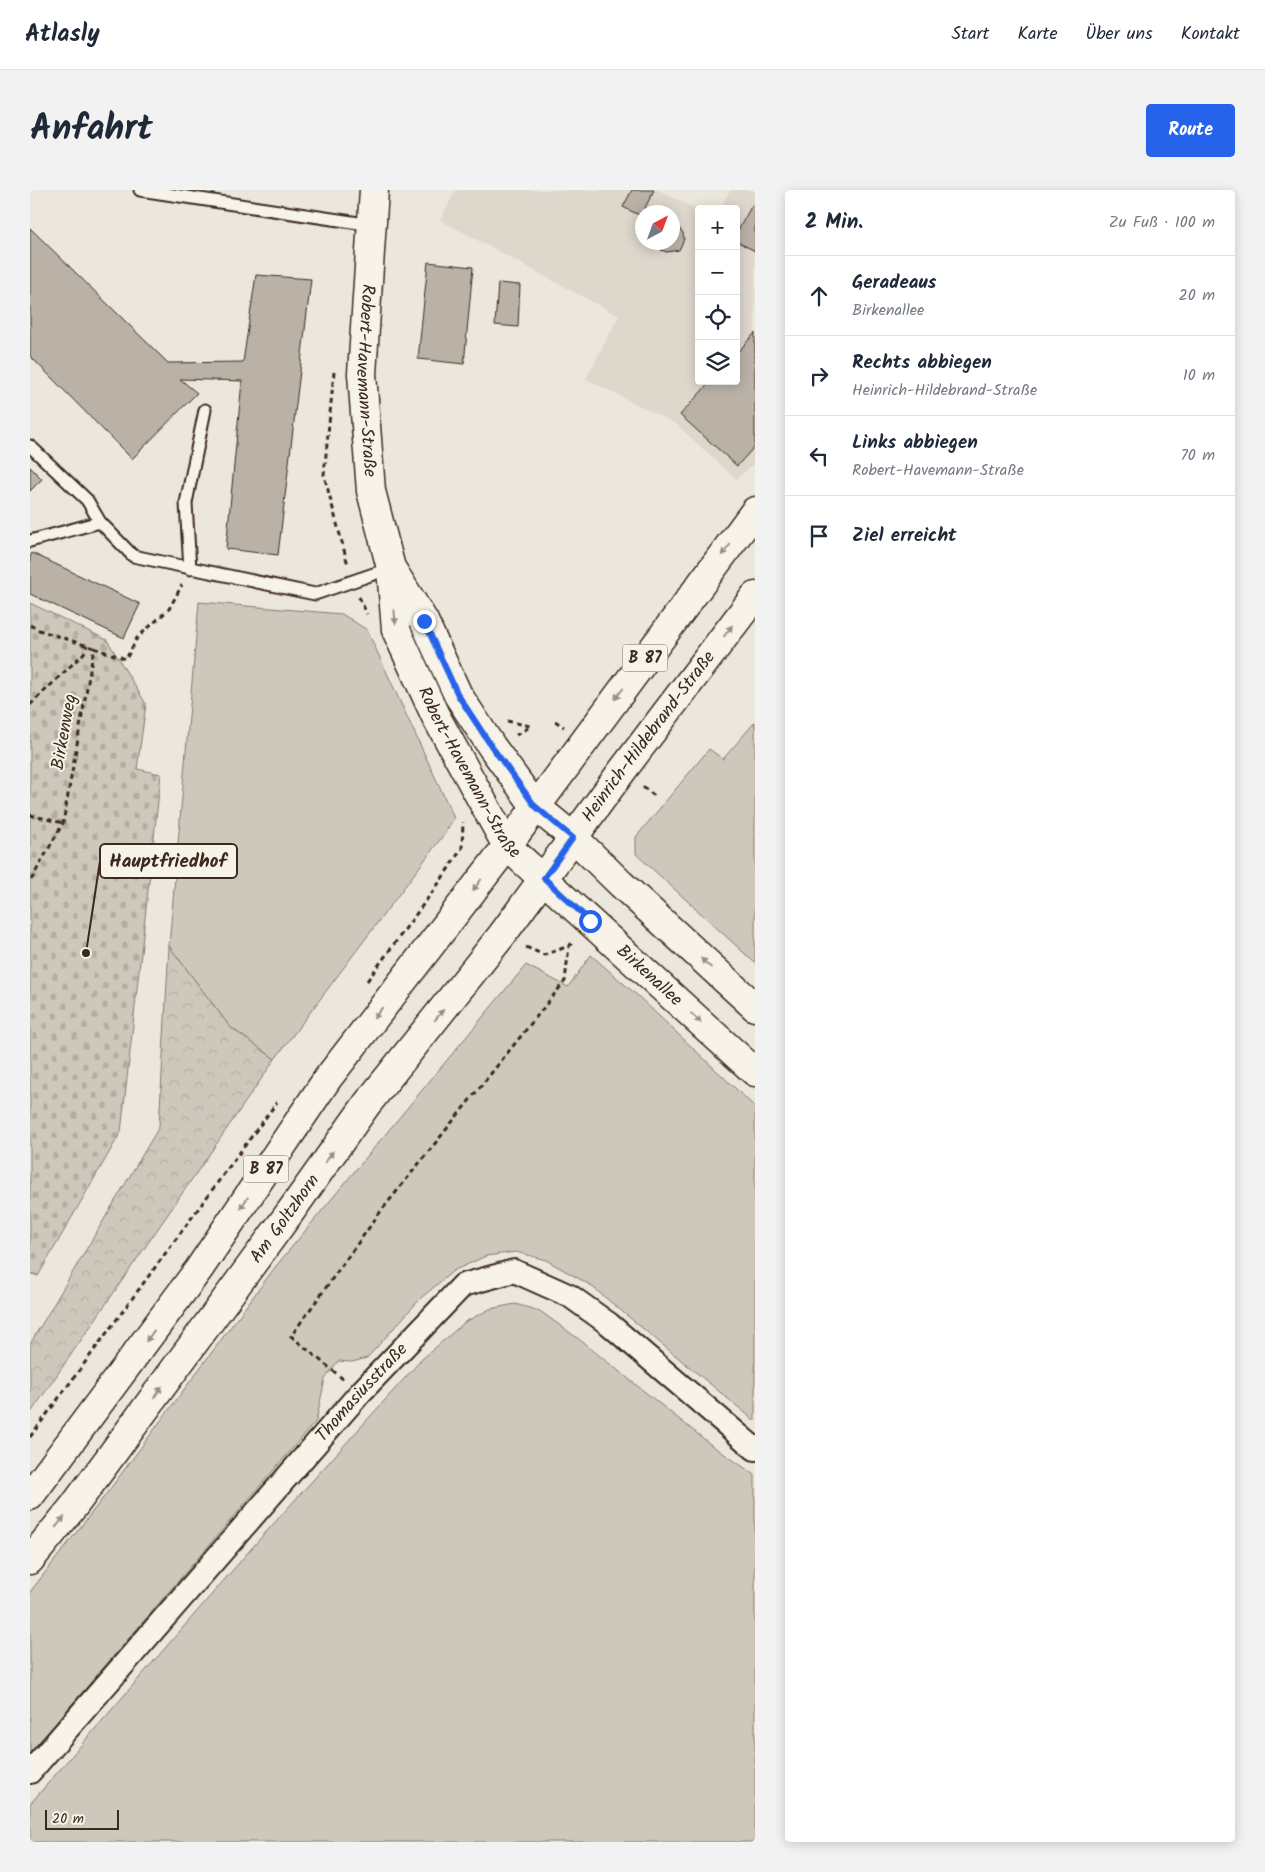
<!DOCTYPE html>
<html lang="de">
<head>
<meta charset="utf-8">
<style>
  :root { --surface:#fff; --page:#f2f2f3; --text:#1f2937; --muted:#747a83; --line:#e0e1e3; --accent:#2563eb }
  body { margin:0; font-family:Kalam,sans-serif; background:var(--page); color:var(--text) }
  .controls { position:absolute; right:15px; top:15px; display:grid; overflow:hidden; border-radius:5px; box-shadow:0 2px 12px #0003 }
  .controls button { width:45px; height:45px; display:grid; place-items:center; padding:0; border:0; border-bottom:1px solid var(--line); background:var(--surface); color:var(--text); font:25px sans-serif }
  .compass { position:absolute; left:605px; top:15px; width:45px; height:45px; border-radius:50%; background:var(--surface); box-shadow:0 2px 12px #0003; rotate:41deg }
  .scale { position:absolute; left:15px; bottom:12px; width:74px; box-sizing:border-box; padding-left:5px; border:2px solid #3b2a1e; border-top:0; font-size:14px; line-height:18px; white-space:nowrap; color:#3b2a1e; -webkit-text-stroke:4px #f7f3e8; paint-order:stroke }
  .stop { position:absolute; width:15px; height:15px; margin:-11px; border:4px solid #2563eb; border-radius:50%; background:#fff }
  .stop.end { background:#2563eb; border-color:#fff; box-shadow:0 1px 5px #0008 }
  .list { margin:0; padding:0; list-style:none }
  h2 { display:flex; justify-content:space-between; align-items:center; height:65px; margin:0; padding:0 20px; font-size:21px }
  h2 small { font-size:16px; font-weight:400; color:var(--muted) }
  .list li { display:grid; grid-template-columns:32px 1fr auto; gap:15px; align-items:center; box-sizing:border-box; height:80px; padding:0 20px; border-top:1px solid var(--line) }
  .list b { display:block; font-size:19px; white-space:nowrap }
  .list p { margin:0; font-size:16px; white-space:nowrap; color:var(--muted) }
  .list em { font-size:16px; font-style:normal; color:var(--muted) }
  .icon { flex:none; width:28px; height:28px; fill:none; stroke:currentColor; stroke-width:2; stroke-linecap:round; stroke-linejoin:round }
  .map { position:relative; flex:none; width:725px; height:1652px; overflow:hidden; border-radius:5px }
  header { display:flex; align-items:center; gap:30px; box-sizing:border-box; height:70px; padding:0 25px; background:var(--surface); border-bottom:1px solid var(--line) }
  header strong { font-size:24px }
  nav { display:flex; gap:28px; margin-inline-start:auto; font-size:18px }
  .intro { display:flex; align-items:center; justify-content:space-between; box-sizing:border-box; height:120px; padding:0 30px }
  h1 { margin:0; font-size:35px }
  .button { padding:12px 22px; border-radius:5px; background:var(--accent); color:#fff; font-size:18px; font-weight:700 }
  main { display:flex; gap:30px; padding:0 30px }
  aside { flex:1; background:var(--surface); border-radius:5px; box-shadow:0 2px 12px #0003 }
  .map>svg:first-child { display:block }
  .built { fill:#ddd7cc; fill-rule:evenodd }
  .grass { fill:#cec8bc; stroke:#84796d }
  .forest { fill:url(#forest-crowns); stroke:#84796d }
  .cemetery { fill:url(#cemetery-stones); stroke:#84796d }
  .building { fill:#bab2a7; stroke:#3b2a1e }
  .lines { fill:none; stroke-linecap:round; stroke-linejoin:round }
  .service-casing { stroke:#3b2a1e; stroke-width:15 }
  .minor-casing { stroke:#3b2a1e; stroke-width:26 }
  .tertiary-casing { stroke:#3b2a1e; stroke-width:31 }
  .primary-casing { stroke:#3b2a1e; stroke-width:31 }
  .path { stroke:#3b2a1e; stroke-width:3; stroke-dasharray:5 4; stroke-linecap:butt }
  .service { stroke:#f7f3e8; stroke-width:11 }
  .minor { stroke:#f7f3e8; stroke-width:22 }
  .tertiary { stroke:#f7f3e8; stroke-width:28 }
  .primary { stroke:#f7f3e8; stroke-width:28 }
  .oneway { fill:#998e83 }
  .route { stroke:#2563eb; stroke-width:6 }
  .labels { text-anchor:middle; dominant-baseline:central; stroke-width:4; stroke-linejoin:round; paint-order:stroke }
  .shield { fill:#f7f3e8; stroke:#73665b; stroke-width:1 }
  .shield-label { font-size:16px; font-weight:bold; fill:#3b2a1e }
  .street-label { font-size:18px; fill:#3b2a1e; stroke:#f7f3e8 }
  .leader { fill:none; stroke:#3b2a1e; stroke-width:2 }
  .callout-dot { fill:#3b2a1e; stroke:#f7f3e8; stroke-width:2 }
  .callout { fill:#f7f3e8; stroke:#3b2a1e; stroke-width:2 }
  .callout-label { font-size:19px; text-anchor:middle; font-weight:bold; fill:#3b2a1e }
</style>
</head>
<body>
<header>
<strong>Atlasly</strong>
<nav><a>Start</a><a>Karte</a><a>Über uns</a><a>Kontakt</a></nav>
</header>
<div class="intro"><h1>Anfahrt</h1><a class="button">Route</a></div>
<main>
<div class="map">
<svg width="725" height="1652" viewBox="0 0 725 1652">
  <defs>
    <pattern id="forest-crowns" width="20" height="18" patternUnits="userSpaceOnUse" patternTransform="scale(1.25)"><rect width="20" height="18" fill="#cec8bc"/><path d="M2 6a3 3 0 1 1 6 0M12 15a3 3 0 1 1 6 0" fill="none" stroke="#b2aca1"/></pattern>
    <pattern id="cemetery-stones" width="16" height="16" patternUnits="userSpaceOnUse" patternTransform="scale(1.25)"><rect width="16" height="16" fill="#cec8bc"/><path d="M2 7V4a2 2 0 0 1 4 0v3zM10 15v-3a2 2 0 0 1 4 0v3z" fill="#b2aca1"/></pattern>
  </defs>
  <rect width="100%" height="100%" fill="#ece7dc"/>
  <filter id="ink" filterUnits="userSpaceOnUse"><feTurbulence type="fractalNoise" baseFrequency=".02" numOctaves="2"/><feDisplacementMap in="SourceGraphic" scale="10" xChannelSelector="R" yChannelSelector="G"/><feConvolveMatrix kernelMatrix="1 2 1 2 8 2 1 2 1" color-interpolation-filters="sRGB"/></filter>
  <g filter="url(#ink)">
    <path class="built" d="M426,0h203l40,21v170h37v-172h-16l10,-19h25v273l-19,16 -60,-55 -90,-45 33,-63 -179,-96zM612,22h30v30h-30z"/>
    <path class="grass" d="M169,412l143,12 25,16 87,188 -9,15 -170,226 -45,-32 -61,-81z
      M725,532v241l-119,-109v-17l73,-88 14,10z
      M561,765l48,42 116,110v314l-165,-136 -44,-25 -30,-8 -30,4 -33,15 -32,27 -54,60 -15,4 -14,-1 -13,18 -9,42 -286,332v-161l77,-99 169,-227 250,-301 42,22z
      M485,1114l25,7 40,29 130,104 45,31v367h-725v-38l228,-263 164,-182 43,-37 25,-13z"/>
    <path class="forest" d="M139,756l61,81 45,32 -245,355v-70l129,-217z"/>
    <path class="cemetery" d="M0,413l77,37 39,64 -9,65 24,5 -40,358 -83,144 -8,-3z"/>
    <path class="building" d="M602,0h22l-13,26 -18,-9z
      M722,15l3,2v44l-19,-10v-7z
      M642,35l7,3 4,5 1,6 -5,11 -12,2 -6,-2 -4,-8h15z
      M0,38l138,135 75,-1 13,-87 55,4 -33,276 -52,-6 16,-168 -62,-2 17,14 -65,66 -102,-103z
      M398,72l45,5 -9,97 -46,-5z
      M468,93l22,2 -2,42 -23,-2z
      M725,143v113l-18,20 -57,-51 31,-34h25v-27z
      M0,277l12,12 -12,12z
      M2,363l108,51 -16,34 -94,-44v-37z"/>
    <g class="lines">
      <g class="service-casing">
        <path id="service" d="M110,0l232,35
          M0,256l57,54 13,22 33,34 182,38 76,-26
          M0,351l70,-19
          M160,379l-4,-66 19,-93"/>
      </g>
      <g class="minor-casing">
        <g id="minor">
          <path id="s1" d="M0,1582l330,-379 103,-108 51,-14 56,25 39,28 146,125"/>
        </g>
      </g>
      <g class="tertiary-casing">
        <g id="tertiary">
          <path id="s2" d="M344,0l-12,184 9,117 20,77 5,62 39,85 72,131 248,226"/>
          <path d="M363,381l31,50 34,74 34,52 43,59 38,31 48,47 134,123"/>
        </g>
      </g>
      <g class="primary-casing">
        <g id="primary">
          <path d="M0,1306l169,-227 129,-191 179,-232 248,-335"/>
          <path id="s3" d="M0,1370l44,-54 217,-295 76,-107 135,-169 120,-164 133,-175"/>
        </g>
      </g>
      <path class="path" d="M304,182l-10,103 24,90
        M329,407l8,17
        M0,435l9,5 55,18 -31,175 -33,59
        M64,458l32,11 11,-21 32,-29 13,-24
        M0,515l54,-52 3,-8
        M477,531l23,5
        M525,531l9,6
        M486,545l14,-8
        M613,597l13,10
        M0,625l33,8
        M496,757l18,8 25,-9 5,-5
        M337,791l72,-98 23,-35 1,-26
        M313,1189l-52,-43 90,-125 184,-230 4,-35
        M0,1247l247,-335"/>
      <use href="#service" class="service"/>
      <use href="#minor" class="minor"/>
      <use href="#tertiary" class="tertiary"/>
      <use href="#primary" class="primary"/>
    </g>
    <defs><path id="oneway-solid" d="M-6-.8H1V-3.2L6.5 0L1 3.2V.8H-6Z" transform="scale(1.25)"/></defs>
    <g class="oneway">
      <use href="#oneway-solid" transform="translate(696 360) rotate(127)"/>
      <use href="#oneway-solid" transform="translate(365 427) rotate(85)"/>
      <use href="#oneway-solid" transform="translate(698 441) rotate(-53)"/>
      <use href="#oneway-solid" transform="translate(589 504) rotate(127)"/>
      <use href="#oneway-solid" transform="translate(447 695) rotate(127)"/>
      <use href="#oneway-solid" transform="translate(676 773) rotate(-137)"/>
      <use href="#oneway-solid" transform="translate(348 823) rotate(128)"/>
      <use href="#oneway-solid" transform="translate(409 825) rotate(-51)"/>
      <use href="#oneway-solid" transform="translate(666 828) rotate(43)"/>
      <use href="#oneway-solid" transform="translate(299 967) rotate(-55)"/>
      <use href="#oneway-solid" transform="translate(214 1013) rotate(124)"/>
      <use href="#oneway-solid" transform="translate(120 1146) rotate(126)"/>
      <use href="#oneway-solid" transform="translate(128 1202) rotate(-54)"/>
      <use href="#oneway-solid" transform="translate(30 1332) rotate(-51)"/>
    </g>
  </g>
  <g class="lines" filter="url(#ink)">
    <path class="route" d="M394,431l34,74 34,52 43,59 38,32 -29,40 46,43"/>
  </g>
  <g class="labels">
    <g class="shield">
      <rect x="592.5" y="454.5" width="45" height="27" rx="4"/>
      <rect x="213.5" y="965.5" width="45" height="27" rx="4"/>
    </g>
    <g class="shield-label">
      <text x="615" y="468">B 87</text>
      <text x="236" y="979">B 87</text>
    </g>
    <g class="street-label">
      <text stroke="none"><textPath href="#s2" startOffset="191">Robert-Havemann-Straße</textPath></text>
      <text transform="translate(35 542) rotate(-80)">Birkenweg</text>
      <text stroke="none"><textPath href="#s3" startOffset="1030">Heinrich-Hildebrand-Straße</textPath></text>
      <text stroke="none"><textPath href="#s2" startOffset="604">Robert-Havemann-Straße</textPath></text>
      <text stroke="none"><textPath href="#s2" startOffset="879">Birkenallee</textPath></text>
      <text stroke="none"><textPath href="#s3" startOffset="426">Am Goltzhorn</textPath></text>
      <text stroke="none"><textPath href="#s1" startOffset="504">Thomasiusstraße</textPath></text>
    </g>
  </g>
  <path class="leader" d="M56 763L70 671"/>
  <circle class="callout-dot" cx="56" cy="763" r="5"/>
  <rect class="callout" x="70" y="654" width="137" height="34" rx="5"/>
  <g class="callout-label">
    <text x="138" y="677">Hauptfriedhof</text>
  </g>
</svg>
<div class="controls">
<button>+</button>
<button>−</button>
<button><svg class="icon" aria-label="locate" viewBox="0 0 24 24"><circle cx="12" cy="12" r="6"/><path d="M12 2v4M12 18v4M2 12h4M18 12h4"/></svg></button>
<button><svg class="icon" aria-label="layers" viewBox="0 0 24 24"><path d="M12 4l9 5-9 5-9-5zM3 14l9 5 9-5"/></svg></button>
</div>
<svg class="compass" viewBox="-18 -18 36 36"><path d="M0-13l5 13h-10z" fill="#e53935"/><path d="M0 13l5-13h-10z" fill="#747a83"/></svg>
<div class="scale">20 m</div>
<div class="stop" style="left:560px;top:731px"></div>
<div class="stop end" style="left:394px;top:431px"></div>
</div>
<aside>
<h2>2 Min.<small>Zu Fuß · 100 m</small></h2>
<ul class="list">
<li><svg class="icon" aria-label="ahead" viewBox="0 0 24 24"><path d="M12 20V5M6 11l6-6 6 6"/></svg><div><b>Geradeaus</b><p>Birkenallee</p></div><em>20 m</em></li>
<li><svg class="icon" aria-label="right" viewBox="0 0 24 24"><path d="M7 20v-9h11M14 6l5 5-5 5"/></svg><div><b>Rechts abbiegen</b><p>Heinrich-Hildebrand-Straße</p></div><em>10 m</em></li>
<li><svg class="icon" aria-label="left" viewBox="0 0 24 24"><path d="M17 20v-9H6M10 6l-5 5 5 5"/></svg><div><b>Links abbiegen</b><p>Robert-Havemann-Straße</p></div><em>70 m</em></li>
<li><svg class="icon" aria-label="arrive" viewBox="0 0 24 24"><path d="M6 21V4h12l-3 4 3 4H6"/></svg><div><b>Ziel erreicht</b></div></li>
</ul>
</aside>
</main>
</body>
</html>
